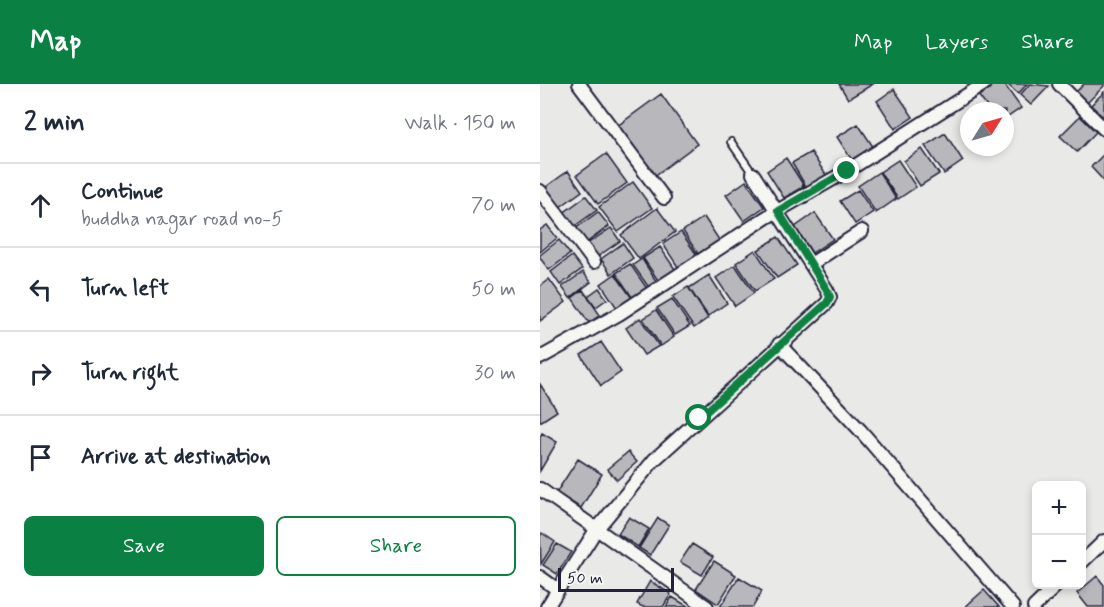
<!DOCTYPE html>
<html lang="en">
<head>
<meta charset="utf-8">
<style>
  :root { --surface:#fff; --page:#f2f2f3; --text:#1f2937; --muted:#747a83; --line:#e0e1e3; --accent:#0b8043 }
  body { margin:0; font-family:Mynerve,sans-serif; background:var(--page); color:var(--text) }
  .controls { position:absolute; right:18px; bottom:18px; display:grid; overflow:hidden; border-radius:9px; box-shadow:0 3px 9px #0003 }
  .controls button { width:54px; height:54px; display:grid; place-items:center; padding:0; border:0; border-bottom:2px solid var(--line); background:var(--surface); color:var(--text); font:30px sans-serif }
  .compass { position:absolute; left:420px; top:18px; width:54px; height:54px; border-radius:50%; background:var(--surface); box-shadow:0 3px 9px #0003; rotate:53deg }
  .scale { position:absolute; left:18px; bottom:15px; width:116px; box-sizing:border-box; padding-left:6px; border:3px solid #22223b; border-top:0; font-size:16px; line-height:21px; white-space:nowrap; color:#22223b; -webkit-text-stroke:4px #f6f6f2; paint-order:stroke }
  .stop { position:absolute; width:18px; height:18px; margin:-14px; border:4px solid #0b8043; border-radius:50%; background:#fff }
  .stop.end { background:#0b8043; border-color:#fff; box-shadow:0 2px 6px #0008 }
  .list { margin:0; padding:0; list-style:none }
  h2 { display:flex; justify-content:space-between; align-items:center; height:78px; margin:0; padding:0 24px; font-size:26px }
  h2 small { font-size:20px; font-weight:400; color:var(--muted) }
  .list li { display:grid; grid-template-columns:39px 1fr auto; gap:18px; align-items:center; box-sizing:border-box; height:84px; padding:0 24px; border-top:2px solid var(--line) }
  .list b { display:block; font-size:22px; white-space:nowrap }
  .list p { margin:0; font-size:20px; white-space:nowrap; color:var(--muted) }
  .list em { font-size:20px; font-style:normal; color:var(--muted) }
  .actions { display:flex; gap:12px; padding:18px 24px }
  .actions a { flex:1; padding:14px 0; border:2px solid var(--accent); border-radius:9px; text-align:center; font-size:21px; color:var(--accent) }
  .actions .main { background:var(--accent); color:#fff }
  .icon { flex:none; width:33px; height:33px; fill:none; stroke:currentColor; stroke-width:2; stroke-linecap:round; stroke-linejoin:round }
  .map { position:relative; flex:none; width:564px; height:523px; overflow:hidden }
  header { display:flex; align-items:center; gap:36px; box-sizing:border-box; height:84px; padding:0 30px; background:var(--accent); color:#fff }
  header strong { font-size:28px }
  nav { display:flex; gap:33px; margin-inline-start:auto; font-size:21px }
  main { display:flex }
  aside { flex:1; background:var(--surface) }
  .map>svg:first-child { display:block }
  .building { fill:#b8b8bc; stroke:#22223b; stroke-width:1.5 }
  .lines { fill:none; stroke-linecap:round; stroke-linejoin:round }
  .lane-casing { stroke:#22223b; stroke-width:10 }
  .street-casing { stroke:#22223b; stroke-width:16 }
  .lane { stroke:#f6f6f2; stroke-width:6 }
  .street { stroke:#f6f6f2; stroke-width:12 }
  .route { stroke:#0b8043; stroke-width:8 }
</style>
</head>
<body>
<header>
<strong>Map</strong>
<nav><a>Map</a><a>Layers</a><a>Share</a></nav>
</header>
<main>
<aside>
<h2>2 min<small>Walk · 150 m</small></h2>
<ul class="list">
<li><svg class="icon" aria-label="ahead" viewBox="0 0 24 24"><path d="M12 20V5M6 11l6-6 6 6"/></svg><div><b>Continue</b><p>buddha nagar road no-5</p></div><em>70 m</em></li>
<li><svg class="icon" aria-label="left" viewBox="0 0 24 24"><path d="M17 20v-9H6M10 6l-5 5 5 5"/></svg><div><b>Turn left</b></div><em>50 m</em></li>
<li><svg class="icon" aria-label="right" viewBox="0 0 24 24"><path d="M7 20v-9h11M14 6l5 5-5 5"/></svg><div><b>Turn right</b></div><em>30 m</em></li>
<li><svg class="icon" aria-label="arrive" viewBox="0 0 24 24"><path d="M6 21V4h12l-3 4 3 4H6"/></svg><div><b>Arrive at destination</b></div></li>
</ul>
<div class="actions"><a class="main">Save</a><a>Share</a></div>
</aside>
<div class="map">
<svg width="564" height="523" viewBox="0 0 564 523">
  <rect width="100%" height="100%" fill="#e9e9e7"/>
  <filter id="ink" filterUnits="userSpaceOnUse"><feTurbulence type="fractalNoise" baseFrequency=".0167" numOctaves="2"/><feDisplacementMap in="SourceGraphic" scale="12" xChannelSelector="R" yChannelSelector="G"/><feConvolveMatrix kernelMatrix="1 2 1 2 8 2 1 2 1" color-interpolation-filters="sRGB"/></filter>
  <g filter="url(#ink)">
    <path class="building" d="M299,0h34l-25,15z
      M454,0h10l17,24 -16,11v-8h-15l-12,-16z
      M467,0h20l-9,10z
      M490,0l19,2 -18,19 -11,-10z
      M544,0h20v2l-17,17 -11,-11z
      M354,5l19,28 -18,12 -18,-28z
      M564,8v23l-2,1 -11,-11z
      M121,10l36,50 -44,33 -37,-50z
      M540,32l16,16 -19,20 -17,-16z
      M318,40l18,27 -21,14 -18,-28z
      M405,49l18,28 -19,13 -19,-28z
      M382,65l17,25 -19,12 -16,-25z
      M271,68l17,26 -20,12 -16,-27z
      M66,70l21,29 -29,21 -21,-29z
      M564,70v27l-13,-14z
      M246,74l18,28 -20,12 -17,-27z
      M358,76l18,27 -18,12 -18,-27z
      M28,87l14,20 -22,16 -14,-20z
      M339,88l17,27 -20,14 -18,-27z
      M206,97l18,26 -20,14 -18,-26z
      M93,98l19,26 -34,24 -19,-25z
      M318,106l15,22 -18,12 -15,-23z
      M46,112l11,14 -25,18 -10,-14z
      M117,124l18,24 -36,27 -18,-24z
      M58,128l11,14 -23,17 -11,-14z
      M275,129l18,26 -21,14 -17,-26z
      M164,133l19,29 -21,14 -19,-29z
      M7,141l10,13 -17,14v-22z
      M71,144l9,13 -23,16 -10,-13z
      M141,148l20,29 -19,12 -19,-29z
      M238,153l19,28 -20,13 -19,-28z
      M19,156l11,14 -21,16 -9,-12v-3z
      M83,159l10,15 -22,16 -10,-15z
      M120,163l19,28 -17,11 -19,-28z
      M215,166l19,29 -19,12 -19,-28z
      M32,172l10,13 -22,16 -9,-13z
      M102,175l16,25 -8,5 -17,-24z
      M90,180l18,26 -14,10 -18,-27z
      M195,181l19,28 -19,13 -19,-28z
      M43,188l8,10 -21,16 -8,-11z
      M75,190l19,27 -15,10 -18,-27z
      M169,191l18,28 -19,13 -19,-28z
      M9,195l17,23 -26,19v-35z
      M148,203l20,31 -14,10 -21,-31z
      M59,204l8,11 -11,8 -8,-11z
      M43,206l17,25 -11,8 -17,-25z
      M132,215l18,27 -15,9 -18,-27z
      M116,226l18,27 -13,9 -18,-27z
      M100,234l19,28 -15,9 -18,-27z
      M61,258l20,30 -20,14 -20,-31z
      M0,300l17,27 -17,11z
      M2,349l15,9 -17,29v-34z
      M88,368l9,10 -20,18 -10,-11z
      M38,375l24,15 -21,34 -25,-15z
      M89,433l20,12 -11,18 -20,-13z
      M118,434l11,7 -19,30 -11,-7z
      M2,449l13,9 -14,22 -1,-28z
      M17,460l14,8 -14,22 -14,-9z
      M152,460l21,13 -11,18 -22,-13z
      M174,477l22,14 -18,29 -22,-15z
      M557,492l7,9v22h-16l-11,-14z
      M199,493l23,14 -9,16h-33z
      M110,497l21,13 -8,13h-20l-6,-3z
      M444,506l15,17h-34z
      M132,513l17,10h-23z"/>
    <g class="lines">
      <g class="lane-casing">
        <path id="lane" d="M191,58l22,32"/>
      </g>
      <g class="street-casing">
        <path id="street" d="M39,0l85,114
          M519,0l45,45
          M0,107l54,71
          M271,180l51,-33
          M239,260l81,86 153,177
          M0,274l79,-44 148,-97 80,-46 137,-87
          M0,405l167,118
          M542,478l22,-21
          M0,493l18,13
          M7,523l49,-77 58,-70 173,-157 3,-6 -3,-7 -74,-116
          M494,523l24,-23"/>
      </g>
      <use href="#lane" class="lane"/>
      <use href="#street" class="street"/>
    </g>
  </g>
  <g class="lines" filter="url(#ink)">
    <path class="route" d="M159,334l128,-115 3,-6 -3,-7 -49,-79 69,-40"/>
  </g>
</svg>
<div class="controls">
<button>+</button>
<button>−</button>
</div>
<svg class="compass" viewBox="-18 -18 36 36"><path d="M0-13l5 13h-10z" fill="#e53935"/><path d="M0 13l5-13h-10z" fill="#747a83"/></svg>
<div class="scale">50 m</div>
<div class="stop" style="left:159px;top:334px"></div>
<div class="stop end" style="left:307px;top:87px"></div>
</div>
</main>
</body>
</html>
